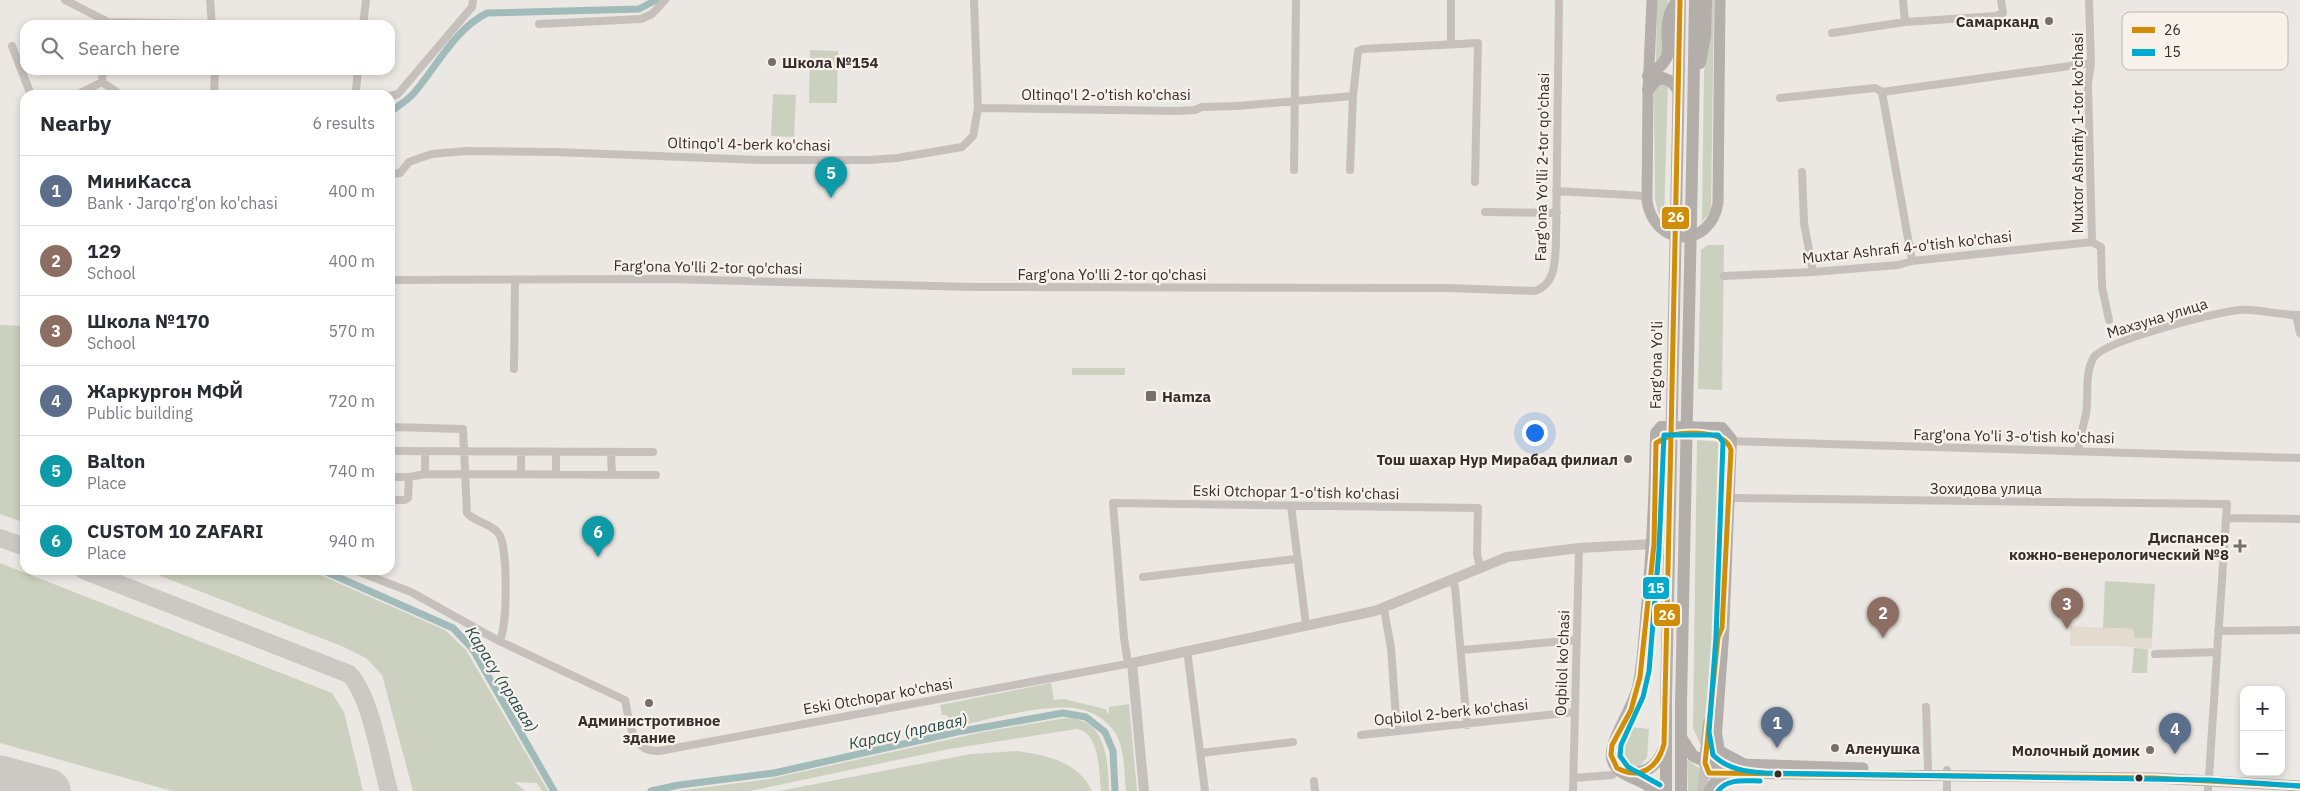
<!DOCTYPE html>
<html lang="en">
<head>
<meta charset="utf-8">
<style>
  :root { --surface:#fff; --page:#f2f2f3; --text:#2b2b33; --muted:#7c7c81; --line:#e1e1e2; --accent:#756e6a }
  body { margin:0; font-family:"IBM Plex Sans",sans-serif; background:var(--page); color:var(--text) }
  .controls { position:absolute; right:15px; bottom:15px; display:grid; overflow:hidden; border-radius:10px; box-shadow:0 2px 8px #0003 }
  .controls button { width:45px; height:45px; display:grid; place-items:center; padding:0; border:0; border-bottom:1px solid var(--line); background:var(--surface); color:var(--text); font:25px sans-serif }
  .you { position:absolute; left:1534px; top:432px; width:18px; height:18px; margin:-12px; border:4px solid #fff; border-radius:50%; background:#1a73e8; box-shadow:0 0 0 8px #1a73e833 }
  .badge { display:grid; place-items:center; width:32px; height:32px; border-radius:50%; background:var(--accent); color:#fff; font-size:16px; font-weight:700 }
  .pin { position:absolute; translate:-50% -41px; filter:drop-shadow(0 1px 2px #0008) }
  .pin::after { content:''; position:absolute; top:26px; width:18px; height:15px; background:inherit; clip-path:polygon(0 0,100% 0,50% 100%) }
  .list { margin:0; padding:0; list-style:none }
  h2 { display:flex; justify-content:space-between; align-items:center; height:65px; margin:0; padding:0 20px; font-size:21px }
  h2 small { font-size:16px; font-weight:400; color:var(--muted) }
  .list li { display:grid; grid-template-columns:32px 1fr auto; gap:15px; align-items:center; box-sizing:border-box; height:70px; padding:0 20px; border-top:1px solid var(--line) }
  .list b { display:block; font-size:19px; white-space:nowrap }
  .list p { margin:0; font-size:16px; white-space:nowrap; color:var(--muted) }
  .list em { font-size:16px; font-style:normal; color:var(--muted) }
  .icon { flex:none; width:28px; height:28px; fill:none; stroke:currentColor; stroke-width:2; stroke-linecap:round; stroke-linejoin:round }
  .map { position:relative; flex:none; width:2300px; height:791px; overflow:hidden }
  .search { position:absolute; background:var(--surface); box-shadow:0 2px 8px #0003; left:20px; top:20px; width:375px; height:55px; display:flex; align-items:center; gap:12px; box-sizing:border-box; padding:0 18px; border-radius:15px; color:var(--muted); font-size:19px }
  .panel { position:absolute; background:var(--surface); box-shadow:0 2px 8px #0003; left:20px; top:90px; width:375px; height:485px; border-radius:15px }
  .map>svg:first-child { display:block }
  .green { fill:#ccd0be }
  .plaza { fill:#e4dbd0 }
  .lines { fill:none; stroke-linecap:round; stroke-linejoin:round }
  .canal { stroke:#a1baba; stroke-width:7 }
  .taxiway { stroke:#ccc8c4; stroke-width:18 }
  .runway { stroke:#ccc8c4; stroke-width:45 }
  .minor { stroke:#c5c0bb; stroke-width:8 }
  .tertiary { stroke:#c5c0bb; stroke-width:10 }
  .secondary { stroke:#b5b0ac; stroke-width:11 }
  .primary { stroke:#b4aeaa; stroke-width:12 }
  .primary-bridge { stroke:#b4aeaa; stroke-width:12 }
  .bus-1-casing { stroke:#f7f1ea; stroke-width:9 }
  .bus-2-casing { stroke:#f7f1ea; stroke-width:9 }
  .bus-1 { stroke:#d08e08; stroke-width:5 }
  .bus-2 { stroke:#00a9ce; stroke-width:5 }
  .poi-dot { fill:#756e6a; stroke:#f7f1ea; stroke-width:2 }
  .bus-dot { fill:#352d2a; stroke:#f7f1ea; stroke-width:2 }
  .labels { text-anchor:middle; dominant-baseline:central; stroke-width:4.5; stroke-linejoin:round; paint-order:stroke }
  .poi-label { font-size:15px; font-weight:bold; fill:#352d2a; stroke:#f7f1ea; text-anchor:end }
  .street-label { font-size:15px; fill:#352d2a; stroke:#f7f1ea }
  .water-label { font-size:16px; font-style:italic; fill:#244e51; stroke:#f7f1ea }
  .key { fill:#f7f1ea; stroke:#bdb6b0; stroke-width:1 }
  .key-label { font-size:14px; fill:#352d2a }
  .line-badge { stroke:#f7f1ea; stroke-width:2 }
  .badge-label { font-size:14px; text-anchor:middle; font-weight:bold; fill:#fff }
</style>
</head>
<body>
<div class="map">
<svg width="2300" height="791" viewBox="0 0 2300 791">
  <rect width="100%" height="100%" fill="#ebe7e2"/>
  <path class="green" d="M1657,0h11l-3,48 -9,16z
    M1711,0h3l-3,205 -1,7 -8,10 2,-151 5,-23z
    M810,50l28,1 -1,52h-28z
    M1668,83l-4,136 -6,-7 -3,-13 -1,-111 1,-3z
    M773,94l23,1 -2,42 -23,-1z
    M1708,245h16l-2,145 -24,-1 3,-139z
    M0,325l25,1v197l-25,-9z
    M1072,368h53v7h-53z
    M1697,440l24,2 2,7 -7,166 -14,133 -9,-20z
    M0,563l332,130 12,19 19,79h-191l-172,-48z
    M145,570h164l136,60 21,20 82,141h-6l-5,-8 -22,-1 10,9h-112l-31,-116 -16,-17 -22,-11z
    M2105,581l50,3 -3,54h-18l-1,-9 -30,-1z
    M2134,648l14,1 -1,24h-15z
    M1051,683l3,17 10,-1 41,10 4,5v-7l20,-3 8,87h-11c-2,-16 -1,-38 -8,-53 -6,-14 -24,-27 -39,-29 -32,-7 -102,13 -136,21l-1,-4 7,-2 -2,-9h-5l-2,-10z
    M1066,718c41,0 42,43 43,73h-8c-2,-18 -1,-60 -25,-62l-127,20 -199,42h-72l91,-12 214,-47z
    M1630,727l19,2 -2,28 -8,10h-12l-8,-6 -2,-10z
    M1017,751c29,4 62,11 75,40h-313l192,-37z
    M1687,760l12,8 -1,23h-10z"/>
  <path class="plaza" d="M2070,626l63,3 1,9h18v11l-33,-3h-49z"/>
  <g class="lines">
    <path class="canal" d="M390,112c8,-6 18,-12 24,-19 23,-27 41,-64 73,-80l152,-4 17,-9
      M322,570l131,58 19,20 82,143
      M651,791l28,-6 95,-12 183,-41 106,-19 23,4 19,15 8,19 2,40"/>
    <path class="taxiway" d="M0,538l25,9
      M83,570l266,104c22,22 31,86 40,117"/>
    <path class="runway" d="M0,778l48,13"/>
    <path class="minor" d="M65,0l43,22 104,2
      M210,0l2,25
      M1451,0v44
      M1903,0l2,22
      M2089,0l2,63 -3,21 4,158 9,5 1,40 7,33
      M539,24l102,-5 11,-5 13,-14
      M363,25l3,-25
      M1832,33l73,-11 91,-6 7,-3 -2,-13
      M12,46l19,49
      M358,70l-2,20 3,5
      M102,82l1,-12
      M76,95l26,-13 19,13
      M214,95l1,-25
      M390,96l8,-2 74,-87 1,-7
      M1780,98l95,-10 7,4
      M978,108l198,3 19,-1 7,-3 35,-1 116,-10
      M1294,170l2,-170
      M1350,170l3,-74 5,-45 5,-2 115,-6 -3,139
      M1802,172l2,51 9,49
      M390,174l10,-1 9,-11 11,-4 12,-4 34,-3 89,1 205,8h109l28,-2 65,-11 11,-11 5,-28 -4,-108
      M1556,191l90,5
      M1485,212l72,1
      M1912,261l-30,-169 209,-29
      M1724,276l89,-4 85,-7 14,-4 180,-19
      M390,280l277,-1 306,8 475,1 87,3c21,-7 20,-30 21,-49l3,-242
      M2296,315l4,18
      M514,369l1,-89
      M390,427l73,2 4,84c9,10 24,10 32,21 9,13 9,96 0,107l126,59c5,22 5,52 34,51l473,-88
      M1728,441l572,17
      M390,451l263,1
      M2078,451c2,-12 5,-25 8,-37 3,-18 -2,-41 8,-57 11,-16 122,-45 145,-47 20,-2 41,6 61,5
      M611,452l1,22
      M425,474v-23
      M521,474v-22
      M556,474v-22
      M390,477h19l16,-3 231,1
      M1730,498l497,6 -19,287
      M390,500h15l3,-2 1,-21
      M1291,506l15,119
      M2226,518l74,1
      M354,570l57,22 88,49
      M1143,577l153,-18
      M1452,580l3,7 12,138
      M1384,609l7,39 6,83
      M2218,631l82,-1
      M1187,650l18,141
      M1461,650l116,-10
      M2155,654l62,-2
      M1128,663l-4,-25 -11,-135 365,5 -1,46 3,13
      M1926,707l2,62
      M1361,735l213,-23
      M1201,753l92,-11
      M1947,770v21
      M1574,778l38,-3 7,-5
      M1314,781l1,10
      M1573,791l6,-243"/>
    <path class="tertiary" d="M1144,791l-12,-128 243,-52 132,-54 72,-9 75,-4
      M1702,791l3,-28"/>
    <path class="secondary" d="M1652,0l-4,90 -1,111c7,46 63,49 71,2l2,-203
      M1710,763l153,5
      M1709,773l445,5 146,8
      M1709,791l5,-8 15,-9"/>
    <path class="primary" d="M1700,63l5,-27 1,-36
      M1648,76c33,-23 14,-29 21,-58 1,-6 5,-13 8,-18
      M1648,90l8,-10 7,-2 9,4 6,8
      M1678,120l2,-120
      M1693,121l2,-121
      M1682,739l11,17 17,7
      M1705,763l4,-40
      M1626,772c19,3 32,-6 38,-24
      M1655,791c-12,-14 -40,-13 -43,-34 -3,-15 22,-50 26,-70 5,-22 6,-45 8,-68 6,-62 9,-123 10,-186l5,-6 61,1 9,11 -8,198 -7,96 3,18 26,14
      M1666,791v-89
      M1681,791v-88"/>
    <path class="primary-bridge" d="M1666,702l12,-582
      M1681,703l12,-582"/>
    <g class="bus-1-casing">
      <path id="bus-1" d="M1671,435l-7,309c-6,23 -23,37 -47,24l-6,-13 1,-10 19,-35 9,-33 14,-133 2,-101z
        M1671,435l9,-435
        M1671,435c18,-3 54,-5 60,15l-9,178 -4,9 -13,126 4,10 445,5 146,8"/>
    </g>
    <g class="bus-2-casing">
      <path id="bus-2" d="M1660,785l-32,-18 -8,-11 1,-11 22,-48 6,-26 10,-121 5,-115h54l5,7 -7,195 -7,95 4,23c14,14 33,17 53,18l443,7 91,6
        M1718,791c10,-13 27,-10 42,-10"/>
    </g>
    <use href="#bus-1" class="bus-1"/>
    <use href="#bus-2" class="bus-2"/>
  </g>
  <g class="poi-dot">
    <circle cx="2049" cy="21" r="5"/>
    <circle cx="772" cy="62" r="5"/>
    <rect x="1145" y="390" width="12" height="12" rx="2.5"/>
    <circle cx="1628" cy="459" r="5"/>
    <path d="M2237.5 538.5h5v5h5v5h-5v5h-5v-5h-5v-5h5z"/>
    <circle cx="649" cy="703" r="5"/>
    <circle cx="1835" cy="748" r="5"/>
    <circle cx="2150" cy="750" r="5"/>
  </g>
  <g class="bus-dot">
    <circle cx="1778" cy="774" r="4.5"/>
    <circle cx="2139" cy="778" r="4.5"/>
  </g>
  <g class="labels">
    <g class="poi-label">
      <text x="2039" y="21">Самарканд</text>
      <text x="782" y="62" text-anchor="start">Школа №154</text>
      <text x="1162" y="396" text-anchor="start">Hamza</text>
      <text x="1618" y="459">Тош шахар Нур Мирабад филиал</text>
      <text x="2229" y="537">Диспансер<tspan x="2229" dy="17">кожно-венерологический №8</tspan></text>
      <text x="649" y="720" text-anchor="middle">Администротивное<tspan x="649" dy="17">здание</tspan></text>
      <text x="1845" y="748" text-anchor="start">Аленушка</text>
      <text x="2140" y="750">Молочный домик</text>
    </g>
    <g class="street-label">
      <text x="1106" y="94">Oltinqo'l 2-o'tish ko'chasi</text>
      <text transform="translate(2077 133) rotate(-90)">Muxtor Ashrafiy 1-tor ko'chasi</text>
      <text transform="translate(749 144) rotate(1)">Oltinqo'l 4-berk ko'chasi</text>
      <text transform="translate(1542 167) rotate(-89)">Farg'ona Yo'lli 2-tor qo'chasi</text>
      <text transform="translate(1907 247) rotate(-6)">Muxtar Ashrafi 4-o'tish ko'chasi</text>
      <text transform="translate(708 267) rotate(1)">Farg'ona Yo'lli 2-tor qo'chasi</text>
      <text x="1112" y="274">Farg'ona Yo'lli 2-tor qo'chasi</text>
      <text transform="translate(2157 318) rotate(-17)">Махзуна улица</text>
      <text transform="translate(1656 365) rotate(-89)">Farg'ona Yo'li</text>
      <text transform="translate(2014 436) rotate(1)">Farg'ona Yo'li 3-o'tish ko'chasi</text>
      <text x="1986" y="488">Зохидова улица</text>
      <text transform="translate(1296 492) rotate(1)">Eski Otchopar 1-o'tish ko'chasi</text>
      <text transform="translate(1562 663) rotate(-88)">Oqbilol ko'chasi</text>
      <text transform="translate(878 696) rotate(-10)">Eski Otchopar ko'chasi</text>
      <text transform="translate(1451 712) rotate(-6)">Oqbilol 2-berk ko'chasi</text>
    </g>
    <g class="water-label">
      <text transform="translate(502 679) rotate(58)">Карасу (правая)</text>
      <text transform="translate(908 731) rotate(-12)">Карасу (правая)</text>
    </g>
  </g>
  <rect x="2122" y="12" width="166" height="58" rx="8" class="key"/>
  <rect x="2132" y="27" width="23" height="6" fill="#d08e08"/>
  <rect x="2132" y="49" width="23" height="7" fill="#00a9ce"/>
  <g class="key-label">
    <text x="2164" y="35">26</text>
    <text x="2164" y="57">15</text>
  </g>
  <g class="line-badge">
    <rect x="1661" y="206" width="29" height="24" rx="5" fill="#d08e08"/>
    <rect x="1642" y="576" width="28" height="24" rx="5" fill="#00a9ce"/>
    <rect x="1653" y="603" width="28" height="24" rx="5" fill="#d08e08"/>
  </g>
  <g class="badge-label">
    <text x="1676" y="222">26</text>
    <text x="1656" y="593">15</text>
    <text x="1667" y="620">26</text>
  </g>
</svg>
<div class="controls">
<button>+</button>
<button>−</button>
</div>
<div class="you"></div>
<div class="pin badge" style="left:1777px;top:748px;background:#5c6f8a">1</div>
<div class="pin badge" style="left:1883px;top:638px;background:#8d6e63">2</div>
<div class="pin badge" style="left:2067px;top:629px;background:#8d6e63">3</div>
<div class="pin badge" style="left:2175px;top:754px;background:#5c6f8a">4</div>
<div class="pin badge" style="left:831px;top:198px;background:#0f9aa8">5</div>
<div class="pin badge" style="left:598px;top:557px;background:#0f9aa8">6</div>
<div class="search"><svg class="icon" aria-label="search" viewBox="0 0 24 24"><circle cx="10" cy="10" r="6"/><path d="M15 15l6 6"/></svg>Search here</div>
<section class="panel">
<h2>Nearby<small>6 results</small></h2>
<ul class="list">
<li><span class="badge" style="background:#5c6f8a">1</span><div><b>МиниКасса</b><p>Bank · Jarqo'rg'on ko'chasi</p></div><em>400 m</em></li>
<li><span class="badge" style="background:#8d6e63">2</span><div><b>129</b><p>School</p></div><em>400 m</em></li>
<li><span class="badge" style="background:#8d6e63">3</span><div><b>Школа №170</b><p>School</p></div><em>570 m</em></li>
<li><span class="badge" style="background:#5c6f8a">4</span><div><b>Жаркургон МФЙ</b><p>Public building</p></div><em>720 m</em></li>
<li><span class="badge" style="background:#0f9aa8">5</span><div><b>Balton</b><p>Place</p></div><em>740 m</em></li>
<li><span class="badge" style="background:#0f9aa8">6</span><div><b>CUSTOM 10 ZAFARI</b><p>Place</p></div><em>940 m</em></li>
</ul>
</section>
</div>
</body>
</html>
